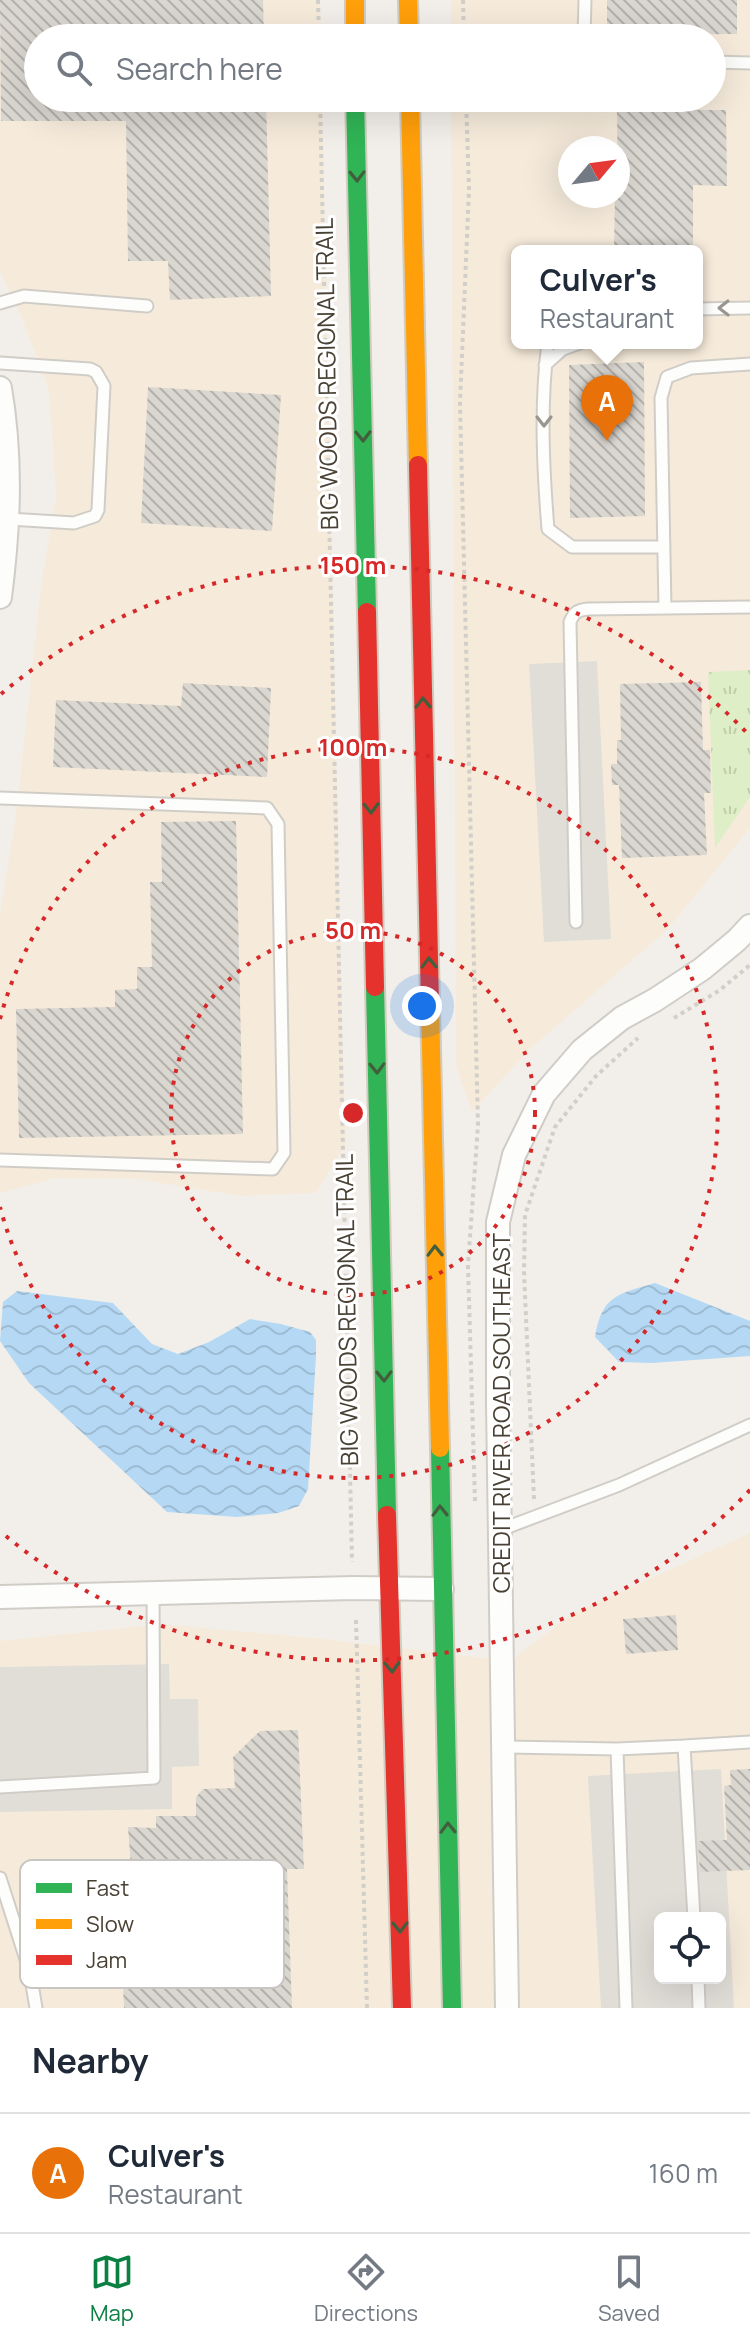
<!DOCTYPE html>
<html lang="en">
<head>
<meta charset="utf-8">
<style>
  :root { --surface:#fff; --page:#f6f6f7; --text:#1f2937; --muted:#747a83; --line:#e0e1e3; --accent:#0b8043 }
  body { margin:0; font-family:Manrope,sans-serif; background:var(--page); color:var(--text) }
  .controls { position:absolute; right:24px; bottom:24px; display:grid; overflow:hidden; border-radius:12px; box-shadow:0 8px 32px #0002 }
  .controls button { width:72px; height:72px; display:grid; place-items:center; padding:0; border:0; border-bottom:2px solid var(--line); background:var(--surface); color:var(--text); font:40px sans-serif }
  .compass { position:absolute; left:558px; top:136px; width:72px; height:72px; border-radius:50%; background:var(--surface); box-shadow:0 8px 32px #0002; rotate:61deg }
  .you { position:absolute; left:422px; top:1006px; width:28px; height:28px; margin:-20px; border:6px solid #fff; border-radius:50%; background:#1a73e8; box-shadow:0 0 0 12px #1a73e833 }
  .badge { display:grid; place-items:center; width:52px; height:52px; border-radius:50%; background:var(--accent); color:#fff; font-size:26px; font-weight:700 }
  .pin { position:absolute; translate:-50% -66px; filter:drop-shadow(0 2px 4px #0008) }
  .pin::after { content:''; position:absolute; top:42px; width:28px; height:24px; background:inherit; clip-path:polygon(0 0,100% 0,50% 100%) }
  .popup { position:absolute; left:511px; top:245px; width:192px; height:104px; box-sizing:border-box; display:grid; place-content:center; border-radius:12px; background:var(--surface); filter:drop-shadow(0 2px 6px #0005); font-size:26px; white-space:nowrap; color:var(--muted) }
  .popup b { font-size:30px; color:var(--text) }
  .popup::after { content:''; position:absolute; left:50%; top:100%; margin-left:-16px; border:16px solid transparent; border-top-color:var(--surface) }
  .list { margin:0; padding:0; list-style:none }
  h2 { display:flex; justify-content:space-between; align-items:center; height:104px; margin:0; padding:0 32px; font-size:34px }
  h2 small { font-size:26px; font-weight:400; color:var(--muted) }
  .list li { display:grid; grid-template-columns:52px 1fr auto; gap:24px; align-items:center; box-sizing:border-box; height:120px; padding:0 32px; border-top:2px solid var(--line) }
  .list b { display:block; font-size:30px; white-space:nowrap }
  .list p { margin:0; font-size:26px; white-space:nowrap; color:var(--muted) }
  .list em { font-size:26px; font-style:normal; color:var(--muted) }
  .icon { flex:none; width:44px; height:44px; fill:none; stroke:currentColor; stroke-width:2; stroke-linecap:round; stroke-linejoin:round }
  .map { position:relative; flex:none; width:750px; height:2008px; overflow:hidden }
  .search { position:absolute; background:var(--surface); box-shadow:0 8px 32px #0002; left:24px; right:24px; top:24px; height:88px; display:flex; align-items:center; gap:20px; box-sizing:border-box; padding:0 28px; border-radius:44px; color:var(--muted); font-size:30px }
  .sheet { height:224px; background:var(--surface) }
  nav { display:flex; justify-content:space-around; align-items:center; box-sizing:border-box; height:112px; border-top:2px solid var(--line); background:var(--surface); font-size:22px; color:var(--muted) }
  nav a { display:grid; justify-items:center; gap:4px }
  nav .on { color:var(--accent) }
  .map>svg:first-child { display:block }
  .commercial { fill:#f6ebdb; fill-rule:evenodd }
  .park { fill:url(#park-tufts) }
  .parking { fill:#e1ded8; fill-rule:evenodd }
  .water { fill:url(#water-waves) }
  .building { fill:url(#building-back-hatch) }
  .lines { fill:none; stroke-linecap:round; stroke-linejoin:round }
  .lane-casing { stroke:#d0cdc7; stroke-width:15 }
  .street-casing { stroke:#d0cdc7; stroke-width:26 }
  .fast-casing { stroke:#d1ccc0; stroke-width:22 }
  .slow-casing { stroke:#d1ccc0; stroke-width:22 }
  .jam-casing { stroke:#d1ccc0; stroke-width:22 }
  .path { stroke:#d2cfc9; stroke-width:4; stroke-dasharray:4 4; stroke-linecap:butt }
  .lane { stroke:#fdfdfc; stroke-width:11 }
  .street { stroke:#fdfdfc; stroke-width:22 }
  .fast { stroke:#30b455; stroke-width:18 }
  .slow { stroke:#ff9f0a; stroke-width:18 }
  .jam { stroke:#e5322d; stroke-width:18 }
  .oneway { stroke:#425e3c }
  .oneway2 { stroke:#99968e }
  .ring { fill:none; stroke:#d62828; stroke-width:4; stroke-dasharray:4 8 }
  .labels { text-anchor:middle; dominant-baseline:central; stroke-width:6; stroke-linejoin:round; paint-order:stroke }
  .street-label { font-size:24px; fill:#484134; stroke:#fff }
  .key { fill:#fff; stroke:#c8c6c2; stroke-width:2 }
  .key-label { font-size:22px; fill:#484134 }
  .centre { fill:#d62828; stroke:#fff; stroke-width:4 }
  .ring-label { font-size:24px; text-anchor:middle; font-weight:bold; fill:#d62828; stroke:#fff; stroke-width:6; stroke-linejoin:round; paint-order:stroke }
</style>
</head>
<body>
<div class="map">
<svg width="750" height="2008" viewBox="0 0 750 2008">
  <defs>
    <pattern id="park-tufts" width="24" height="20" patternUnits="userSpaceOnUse" patternTransform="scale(2)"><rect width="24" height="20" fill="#deeec7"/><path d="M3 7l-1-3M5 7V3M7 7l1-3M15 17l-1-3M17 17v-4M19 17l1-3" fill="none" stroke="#c0cdac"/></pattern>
    <pattern id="water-waves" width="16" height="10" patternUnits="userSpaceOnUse" patternTransform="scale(2)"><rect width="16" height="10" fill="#b5d9f4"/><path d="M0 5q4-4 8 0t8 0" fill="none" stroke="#9dbbd2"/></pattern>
    <pattern id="building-back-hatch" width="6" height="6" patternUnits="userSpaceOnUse" patternTransform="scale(2)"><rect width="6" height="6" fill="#dad6d0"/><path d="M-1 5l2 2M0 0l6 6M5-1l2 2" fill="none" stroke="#b3afaa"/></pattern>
  </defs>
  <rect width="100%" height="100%" fill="#f2efea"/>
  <path class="commercial" d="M0,0h320l1,38h-283v60h284l20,931 4,114 -30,50 -76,3 -103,-17 -81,-1 -56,15v-279l16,-99 25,-229 15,-89 -7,-106 -25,-68 -24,-52z
    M451,0h299v828l-84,103 -136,118 -58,63 -16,-46 -5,-968h261v-60h-261zM570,148h48v48h-48zM517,251h180v92h-180z
    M750,1533v475h-750v-367l162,-17 162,15 186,22 62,-47zM660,1918h60v60h-60z"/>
  <path class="park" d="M750,670v127l-35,51 -7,-176z"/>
  <path class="parking" d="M597,661l14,278 -67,3 -15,-278z
    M169,1664l1,35h28l1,67 -27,1v42l-172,3v-145z
    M721,1769l13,239h-133l-13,-232zM660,1918h60v60h-60z"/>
  <path class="water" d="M655,1283l95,38v35l-98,7 -33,-1 -24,-25c7,-42 23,-43 60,-54z
    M17,1291l96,12 39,41 26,10 31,-12 41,-23 31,5 29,8 6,8v16l-8,133 -9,17 -21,7 -41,4 -70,-5 -138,-129 -29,-42 3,-39z"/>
  <path class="building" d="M0,0h263l1,38h-226v60h228l5,198 -101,4 -2,-39h-40l-2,-140h-125z
    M607,0h130v34l-130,1z
    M617,110h109l1,76 -34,-1v66h-79l1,-55h3z
    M644,362l1,154 -75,2 -1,-153z
    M148,387l133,8 -9,136 -131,-8z
    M701,682l2,68h7l1,43h-7l3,62 -85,3 -3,-73h-7l-1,-21h6v-24h4l-1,-56z
    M183,683l88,5 -4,89 -214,-10 3,-67 125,6z
    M236,821l7,313 -224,4 -3,-129 99,-2v-17l22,-1v-22h15l-2,-85h12l-1,-60z
    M676,1615l2,35 -52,4 -3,-35z
    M298,1730l6,139h-17l5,139h-168l-6,-141h13l-3,-40 28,1v-12h40v-19l7,-8 32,-1 -2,-31 27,-26z
    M750,1769v101l-50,2 -2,-31 29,-1 -3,-54 7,-1 -1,-15z"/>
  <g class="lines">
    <g class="lane-casing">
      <path id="lane" d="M584,38l1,-38
        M712,62l38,1
        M0,303l24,-7 123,10
        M697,309l53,-1
        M548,343c-8,61 -5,125 0,186l24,18h92
        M0,363l90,6 6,3 8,14 -6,124 -3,6 -21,7 -65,-4
        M545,365l18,-16 17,-6
        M665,608l-4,-210 6,-21 24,-9 59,-4
        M0,798l267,10 11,16 6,329 -11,16 -273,-9
        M576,922l-6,-300c4,-10 8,-12 18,-13l162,-2
        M500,1530l119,-45 131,-60
        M684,1746l66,-4
        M503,1747l114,2 9,259
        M617,1749l67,-3 10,172
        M0,1787l154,-9 -1,-185
        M0,1878l30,94 6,36
        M698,1978l1,30"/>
    </g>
    <g class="street-casing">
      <path id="street" d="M0,388c12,71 9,139 0,209
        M0,1597l353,-9 89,1
        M507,2008l-9,-603v-183l16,-67 30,-61 38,-44 40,-32 33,-18 47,-31 35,-29 13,-14"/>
    </g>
    <g class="fast-casing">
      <path id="fast" d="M355,98l12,514
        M375,987l12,528
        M440,1448l12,560"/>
    </g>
    <g class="slow-casing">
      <path id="slow" d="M355,0v38
        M408,0l1,38
        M410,98l8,367
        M430,1004l10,444"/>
    </g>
    <g class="jam-casing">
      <path id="jam" d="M418,465l12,539
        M367,612l8,375
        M387,1515l15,493"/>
    </g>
    <path class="path" d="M318,0l1,38
      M463,0l1,38
      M320,98l32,1464
      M466,98l3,91 -9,214 18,722 -10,140 7,237
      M674,1018l46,-28 30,-25
      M534,1499l-10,-227 1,-57 30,-88 41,-51 42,-38
      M356,1620l11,388"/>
    <use href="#lane" class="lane"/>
    <use href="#street" class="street"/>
    <use href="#fast" class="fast"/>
    <use href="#slow" class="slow"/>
    <use href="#jam" class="jam"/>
  </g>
  <defs><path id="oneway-chevron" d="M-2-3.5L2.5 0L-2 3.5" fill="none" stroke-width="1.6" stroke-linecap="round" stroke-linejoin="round" transform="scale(2)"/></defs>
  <g class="oneway">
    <use href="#oneway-chevron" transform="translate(357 176) rotate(89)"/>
    <use href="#oneway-chevron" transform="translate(363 436) rotate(89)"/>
    <use href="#oneway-chevron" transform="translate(423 703) rotate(-91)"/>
    <use href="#oneway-chevron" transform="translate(371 808) rotate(89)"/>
    <use href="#oneway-chevron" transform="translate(429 963) rotate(-91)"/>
    <use href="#oneway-chevron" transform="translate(377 1068) rotate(89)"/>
    <use href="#oneway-chevron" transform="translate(435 1251) rotate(-91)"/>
    <use href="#oneway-chevron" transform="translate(384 1376) rotate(89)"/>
    <use href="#oneway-chevron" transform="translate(440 1511) rotate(-91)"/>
    <use href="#oneway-chevron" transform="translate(392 1667) rotate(88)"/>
    <use href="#oneway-chevron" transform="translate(448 1828) rotate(-91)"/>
    <use href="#oneway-chevron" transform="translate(400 1927) rotate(89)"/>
  </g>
  <g class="oneway2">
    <use href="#oneway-chevron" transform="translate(724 308) rotate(179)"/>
    <use href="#oneway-chevron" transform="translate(544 421) rotate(90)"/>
  </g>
  <g class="ring">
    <circle cx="353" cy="1113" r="182"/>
    <path d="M0 1019A365 365 0 1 1 0 1207"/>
    <path d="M750 1490A547 547 0 0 1 1 1532M1 694A547 547 0 0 1 750 736"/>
  </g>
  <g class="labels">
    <g class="street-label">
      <text transform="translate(326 374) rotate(-91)">BIG WOODS REGIONAL TRAIL</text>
      <text transform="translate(346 1310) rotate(-91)">BIG WOODS REGIONAL TRAIL</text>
      <text transform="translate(500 1413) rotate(-90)">CREDIT RIVER ROAD SOUTHEAST</text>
    </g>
  </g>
  <rect x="20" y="1860" width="264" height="128" rx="12" class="key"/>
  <rect x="36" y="1883" width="36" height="10" fill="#30b455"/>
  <rect x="36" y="1919" width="36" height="10" fill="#ff9f0a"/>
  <rect x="36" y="1955" width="36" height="10" fill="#e5322d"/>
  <g class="key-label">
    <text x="86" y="1896">Fast</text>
    <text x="86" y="1932">Slow</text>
    <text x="86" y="1968">Jam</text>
  </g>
  <circle cx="353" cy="1113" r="12" class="centre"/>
  <g class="ring-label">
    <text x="353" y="574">150 m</text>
    <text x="353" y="756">100 m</text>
    <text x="353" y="939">50 m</text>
  </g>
</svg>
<div class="controls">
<button><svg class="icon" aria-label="locate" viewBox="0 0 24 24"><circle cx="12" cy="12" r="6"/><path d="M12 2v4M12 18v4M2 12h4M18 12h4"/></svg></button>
</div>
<svg class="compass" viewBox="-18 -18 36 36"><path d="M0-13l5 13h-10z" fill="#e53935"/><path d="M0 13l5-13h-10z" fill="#747a83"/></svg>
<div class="you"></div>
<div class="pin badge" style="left:607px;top:441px;background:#e8710a">A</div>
<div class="popup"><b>Culver's</b>Restaurant</div>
<div class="search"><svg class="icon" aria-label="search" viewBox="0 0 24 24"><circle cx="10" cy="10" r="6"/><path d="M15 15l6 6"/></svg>Search here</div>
</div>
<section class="sheet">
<h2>Nearby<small></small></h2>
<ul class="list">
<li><span class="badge" style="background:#e8710a">A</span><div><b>Culver's</b><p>Restaurant</p></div><em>160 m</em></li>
</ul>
</section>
<nav>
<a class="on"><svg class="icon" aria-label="map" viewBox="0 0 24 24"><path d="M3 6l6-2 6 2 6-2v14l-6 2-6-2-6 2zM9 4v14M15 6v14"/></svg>Map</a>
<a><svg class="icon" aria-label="directions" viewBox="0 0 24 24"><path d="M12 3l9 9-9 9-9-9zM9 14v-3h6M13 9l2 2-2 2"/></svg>Directions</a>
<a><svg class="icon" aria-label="saved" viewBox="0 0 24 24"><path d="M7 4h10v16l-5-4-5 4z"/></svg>Saved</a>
</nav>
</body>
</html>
